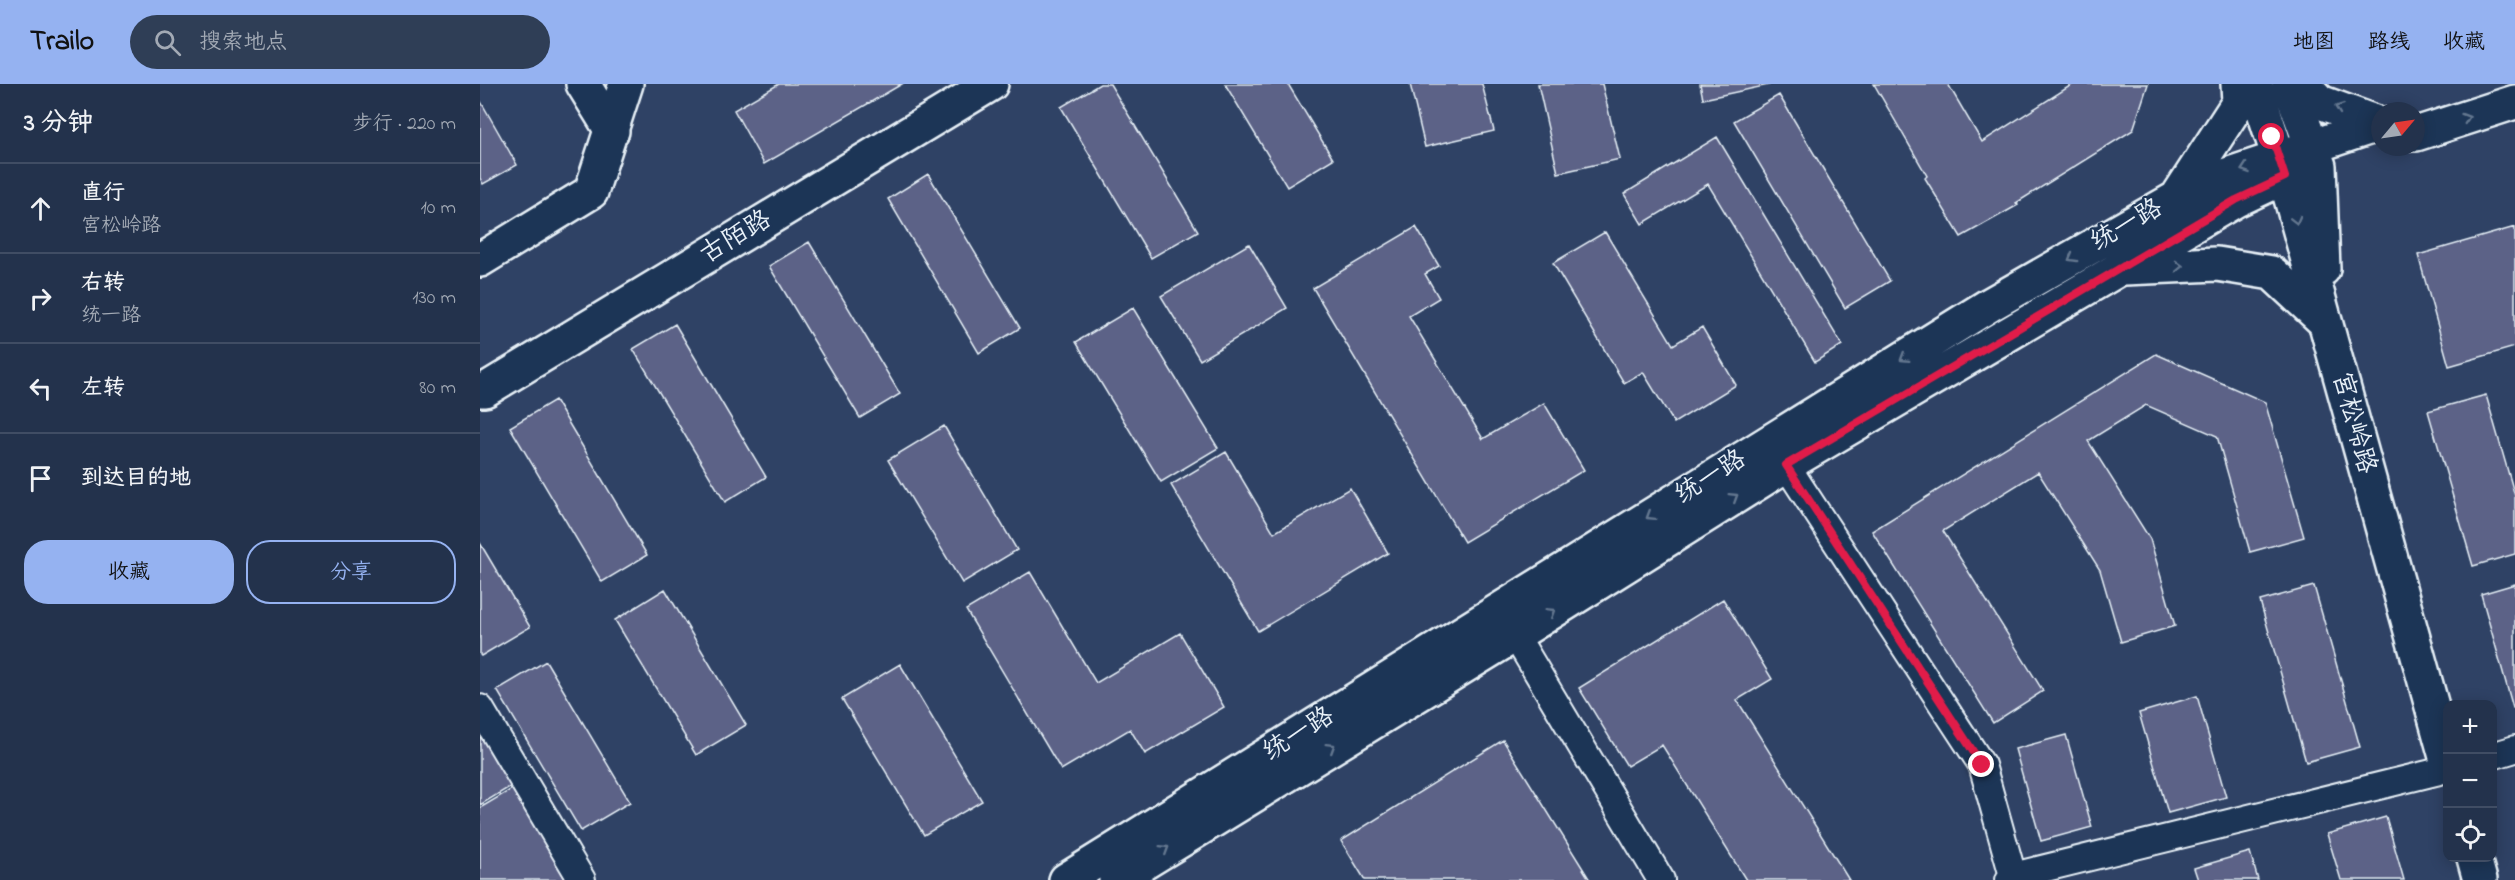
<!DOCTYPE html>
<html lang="zh">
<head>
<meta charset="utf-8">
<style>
  :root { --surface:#23324c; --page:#2f3e56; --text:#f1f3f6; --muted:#a3aab5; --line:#404d64; --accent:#95b2f1 }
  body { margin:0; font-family:"Indie Flower","LXGW WenKai TC",sans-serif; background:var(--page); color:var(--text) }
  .controls { position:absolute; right:18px; bottom:18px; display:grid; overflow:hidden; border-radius:12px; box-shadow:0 3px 15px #0003 }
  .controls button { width:54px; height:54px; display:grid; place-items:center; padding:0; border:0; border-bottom:2px solid var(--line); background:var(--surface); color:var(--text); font:30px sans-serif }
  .compass { position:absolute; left:1891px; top:18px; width:54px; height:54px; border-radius:50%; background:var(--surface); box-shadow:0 3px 15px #0003; rotate:61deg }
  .stop { position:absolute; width:18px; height:18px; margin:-14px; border:4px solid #e11d48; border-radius:50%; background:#fff }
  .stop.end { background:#e11d48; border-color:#fff; box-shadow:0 2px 6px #0008 }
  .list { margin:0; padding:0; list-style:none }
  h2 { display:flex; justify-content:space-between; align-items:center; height:78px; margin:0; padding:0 24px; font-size:26px }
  h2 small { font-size:20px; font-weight:400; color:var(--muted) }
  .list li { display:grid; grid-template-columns:39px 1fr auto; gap:18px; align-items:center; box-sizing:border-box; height:90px; padding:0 24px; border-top:2px solid var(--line) }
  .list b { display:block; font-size:22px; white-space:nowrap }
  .list p { margin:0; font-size:20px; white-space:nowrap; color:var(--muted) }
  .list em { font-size:20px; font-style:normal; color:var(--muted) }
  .actions { display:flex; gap:12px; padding:18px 24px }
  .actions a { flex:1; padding:14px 0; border:2px solid var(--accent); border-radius:24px; text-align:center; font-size:21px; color:var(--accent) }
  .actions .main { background:var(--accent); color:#111 }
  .icon { flex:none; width:33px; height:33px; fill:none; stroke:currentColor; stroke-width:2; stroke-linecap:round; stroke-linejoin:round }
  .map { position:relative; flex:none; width:2035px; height:796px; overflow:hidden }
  header { display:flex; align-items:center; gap:36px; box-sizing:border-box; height:84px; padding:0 30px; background:var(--accent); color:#111 }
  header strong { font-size:28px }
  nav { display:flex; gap:33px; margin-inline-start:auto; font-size:21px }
  .search { width:420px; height:54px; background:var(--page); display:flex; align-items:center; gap:15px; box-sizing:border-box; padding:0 21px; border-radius:33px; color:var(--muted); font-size:22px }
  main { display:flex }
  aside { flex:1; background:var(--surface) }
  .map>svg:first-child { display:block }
  .building { fill:#5c6287; stroke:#e8f1f8; stroke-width:1.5 }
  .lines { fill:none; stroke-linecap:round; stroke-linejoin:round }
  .street-casing { stroke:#e8f1f8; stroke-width:30 }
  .secondary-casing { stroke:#e8f1f8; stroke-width:38 }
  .street { stroke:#1d3557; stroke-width:26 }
  .secondary { stroke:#1d3557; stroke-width:33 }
  .oneway { stroke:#64778f }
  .route { stroke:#e11d48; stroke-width:8 }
  .labels { text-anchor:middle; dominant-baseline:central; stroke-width:4.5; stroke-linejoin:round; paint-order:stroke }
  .street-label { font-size:26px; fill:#e8f1f8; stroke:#1d3557 }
</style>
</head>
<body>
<header>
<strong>Trailo</strong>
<div class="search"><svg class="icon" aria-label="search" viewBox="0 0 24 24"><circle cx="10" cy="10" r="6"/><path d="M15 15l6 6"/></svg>搜索地点</div>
<nav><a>地图</a><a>路线</a><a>收藏</a></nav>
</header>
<main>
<aside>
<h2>3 分钟<small>步行 · 220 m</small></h2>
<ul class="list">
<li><svg class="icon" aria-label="ahead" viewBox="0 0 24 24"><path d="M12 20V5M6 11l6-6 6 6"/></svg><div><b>直行</b><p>宫松岭路</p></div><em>10 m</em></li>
<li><svg class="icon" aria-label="right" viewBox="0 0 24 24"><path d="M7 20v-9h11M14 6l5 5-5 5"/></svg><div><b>右转</b><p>统一路</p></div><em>130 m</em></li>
<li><svg class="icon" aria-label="left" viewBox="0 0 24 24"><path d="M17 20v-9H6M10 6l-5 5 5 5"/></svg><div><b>左转</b></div><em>80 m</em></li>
<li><svg class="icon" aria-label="arrive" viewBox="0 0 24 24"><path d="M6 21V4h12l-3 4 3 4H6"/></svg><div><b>到达目的地</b></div></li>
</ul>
<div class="actions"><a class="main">收藏</a><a>分享</a></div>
</aside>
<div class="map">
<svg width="2035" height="796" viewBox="0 0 2035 796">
  <rect width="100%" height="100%" fill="#2f4265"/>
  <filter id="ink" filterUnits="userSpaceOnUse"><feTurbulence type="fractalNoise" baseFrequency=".0167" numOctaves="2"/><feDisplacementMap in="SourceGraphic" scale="12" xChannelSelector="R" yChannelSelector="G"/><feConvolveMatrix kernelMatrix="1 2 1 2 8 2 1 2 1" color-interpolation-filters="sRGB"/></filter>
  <g filter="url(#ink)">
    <path class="building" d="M299,0h123l-138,80 -30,-54z
      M620,0h10l88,147 -47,27 -90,-151z
      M745,0h63l45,75 -46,28z
      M930,0h72l12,47 -69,16z
      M1058,0h64l18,75 -62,14z
      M1220,0h69v1l-66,14z
      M1394,0h74l34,58 91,-58h75l-15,46 -117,73 2,2 -57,32 -36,-59 2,-2z
      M1299,11l111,186 -45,27 -111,-187z
      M0,16l37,65 -34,19 -3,-6z
      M1237,53l125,208 -27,17 -107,-178 -66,40 -18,-30z
      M448,90l92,154 -41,25 -91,-154z
      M936,143l23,39 -14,8 14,24 -30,18 74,123 61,-36 40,67 -120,72 -151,-254z
      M2035,143v120l-66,19 -31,-111z
      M1125,148l68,113 29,-18 34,58 -62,38 -31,-51 -19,11 -71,-120z
      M329,158l91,152 -40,24 -91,-152z
      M769,160l38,64 -87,52 -39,-64z
      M653,224l85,140 -57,34 -85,-140z
      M195,240l91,153 -41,25 -92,-153z
      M1676,270l109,48 39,135 -54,15 -33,-116 -71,-31 -58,36 62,98 25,87 -54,16 -21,-72 -62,-98 -95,59 100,160 -50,32 -121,-192z
      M2006,311l29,101v58l-42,12 -45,-155z
      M75,316l92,155 -45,27 -92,-155z
      M464,342l73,124 -55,33 -74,-123z
      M746,368l48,81 76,-45 38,65 -130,78 -87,-146z
      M0,459l50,84 -49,29 -1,-1z
      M550,488l66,111 84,-50 44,74 -79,47 -15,-25 -69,41 -95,-160z
      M2035,500v124h-2l-32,-114z
      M1834,502l46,161 -54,15 -46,-161z
      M185,505l81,136 -50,30 -81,-135z
      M1243,515l49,80 -35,21 112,180h-103l-84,-135 -35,21 -48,-78z
      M66,577l84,141 -49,29 -84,-141z
      M420,580l82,137 -58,34 -82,-136z
      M1717,612l29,101 -58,16 -29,-100z
      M0,645l33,56 -33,20z
      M1586,651l26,92 -51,14 -26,-92z
      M1023,656l87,140h-225l-24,-39z
      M37,702l56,94h-93v-72z
      M1906,733l18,63h-63l-14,-46z
      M1770,768l8,28h-60l-4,-12z"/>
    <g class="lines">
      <g class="street-casing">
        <path id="street" d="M1306,381l196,300 31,111
          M1035,551l146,245
          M0,624l102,172
          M2012,672l23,-7
          M1529,796l4,-4 435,-107"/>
      </g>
      <g class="secondary-casing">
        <path id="secondary" d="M103,0l29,47
          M1775,0l30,93 163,587
          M1809,0l30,82 4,103
          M1823,0l17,18 60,22
          M1936,50l99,-32
          M1698,112l61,-94 -1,-18
          M0,176l111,-68 35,-108
          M1644,184l93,-4 55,9 53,49
          M0,306h5l506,-306
          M1994,774l6,22
          M586,796l925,-576 212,-121 177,-59
          M636,796l399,-245 271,-170 450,-265 49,-23 24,-8"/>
      </g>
      <use href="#street" class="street"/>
      <use href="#secondary" class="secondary"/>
    </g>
    <defs><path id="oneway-chevron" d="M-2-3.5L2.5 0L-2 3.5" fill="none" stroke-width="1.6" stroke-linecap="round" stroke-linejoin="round" transform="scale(1.5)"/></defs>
    <g class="oneway">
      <use href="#oneway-chevron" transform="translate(1859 24) rotate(-160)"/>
      <use href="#oneway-chevron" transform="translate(1986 34) rotate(-18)"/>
      <use href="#oneway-chevron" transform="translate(1765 85) rotate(161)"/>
      <use href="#oneway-chevron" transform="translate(1816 136) rotate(76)"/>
      <use href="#oneway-chevron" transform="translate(1592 174) rotate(150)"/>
      <use href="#oneway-chevron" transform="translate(1699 182) rotate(-2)"/>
      <use href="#oneway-chevron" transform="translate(1424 274) rotate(148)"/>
      <use href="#oneway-chevron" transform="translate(1254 413) rotate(-32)"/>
      <use href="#oneway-chevron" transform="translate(1170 432) rotate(148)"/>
      <use href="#oneway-chevron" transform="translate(1071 528) rotate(-32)"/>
      <use href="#oneway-chevron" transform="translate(851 663) rotate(-32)"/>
      <use href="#oneway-chevron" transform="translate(685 765) rotate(-32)"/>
    </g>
  </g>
  <g class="lines" filter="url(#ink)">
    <path class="route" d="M1502,681l-196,-300 450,-265 49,-23 -13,-40"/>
  </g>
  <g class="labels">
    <g class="street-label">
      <text transform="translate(1647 142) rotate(-30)">统一路</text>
      <text transform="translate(256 154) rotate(-31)">古陌路</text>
      <text transform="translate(1873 339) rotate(75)">宫松岭路</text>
      <text transform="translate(1231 394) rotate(-32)">统一路</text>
      <text transform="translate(819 651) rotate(-32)">统一路</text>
    </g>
  </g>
</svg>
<div class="controls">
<button>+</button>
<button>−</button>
<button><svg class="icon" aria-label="locate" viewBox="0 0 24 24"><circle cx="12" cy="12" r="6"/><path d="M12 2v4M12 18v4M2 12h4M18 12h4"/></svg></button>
</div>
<svg class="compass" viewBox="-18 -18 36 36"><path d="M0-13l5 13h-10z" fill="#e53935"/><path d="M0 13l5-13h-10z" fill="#a3aab5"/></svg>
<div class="stop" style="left:1792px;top:53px"></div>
<div class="stop end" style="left:1502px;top:681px"></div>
</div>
</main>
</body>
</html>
